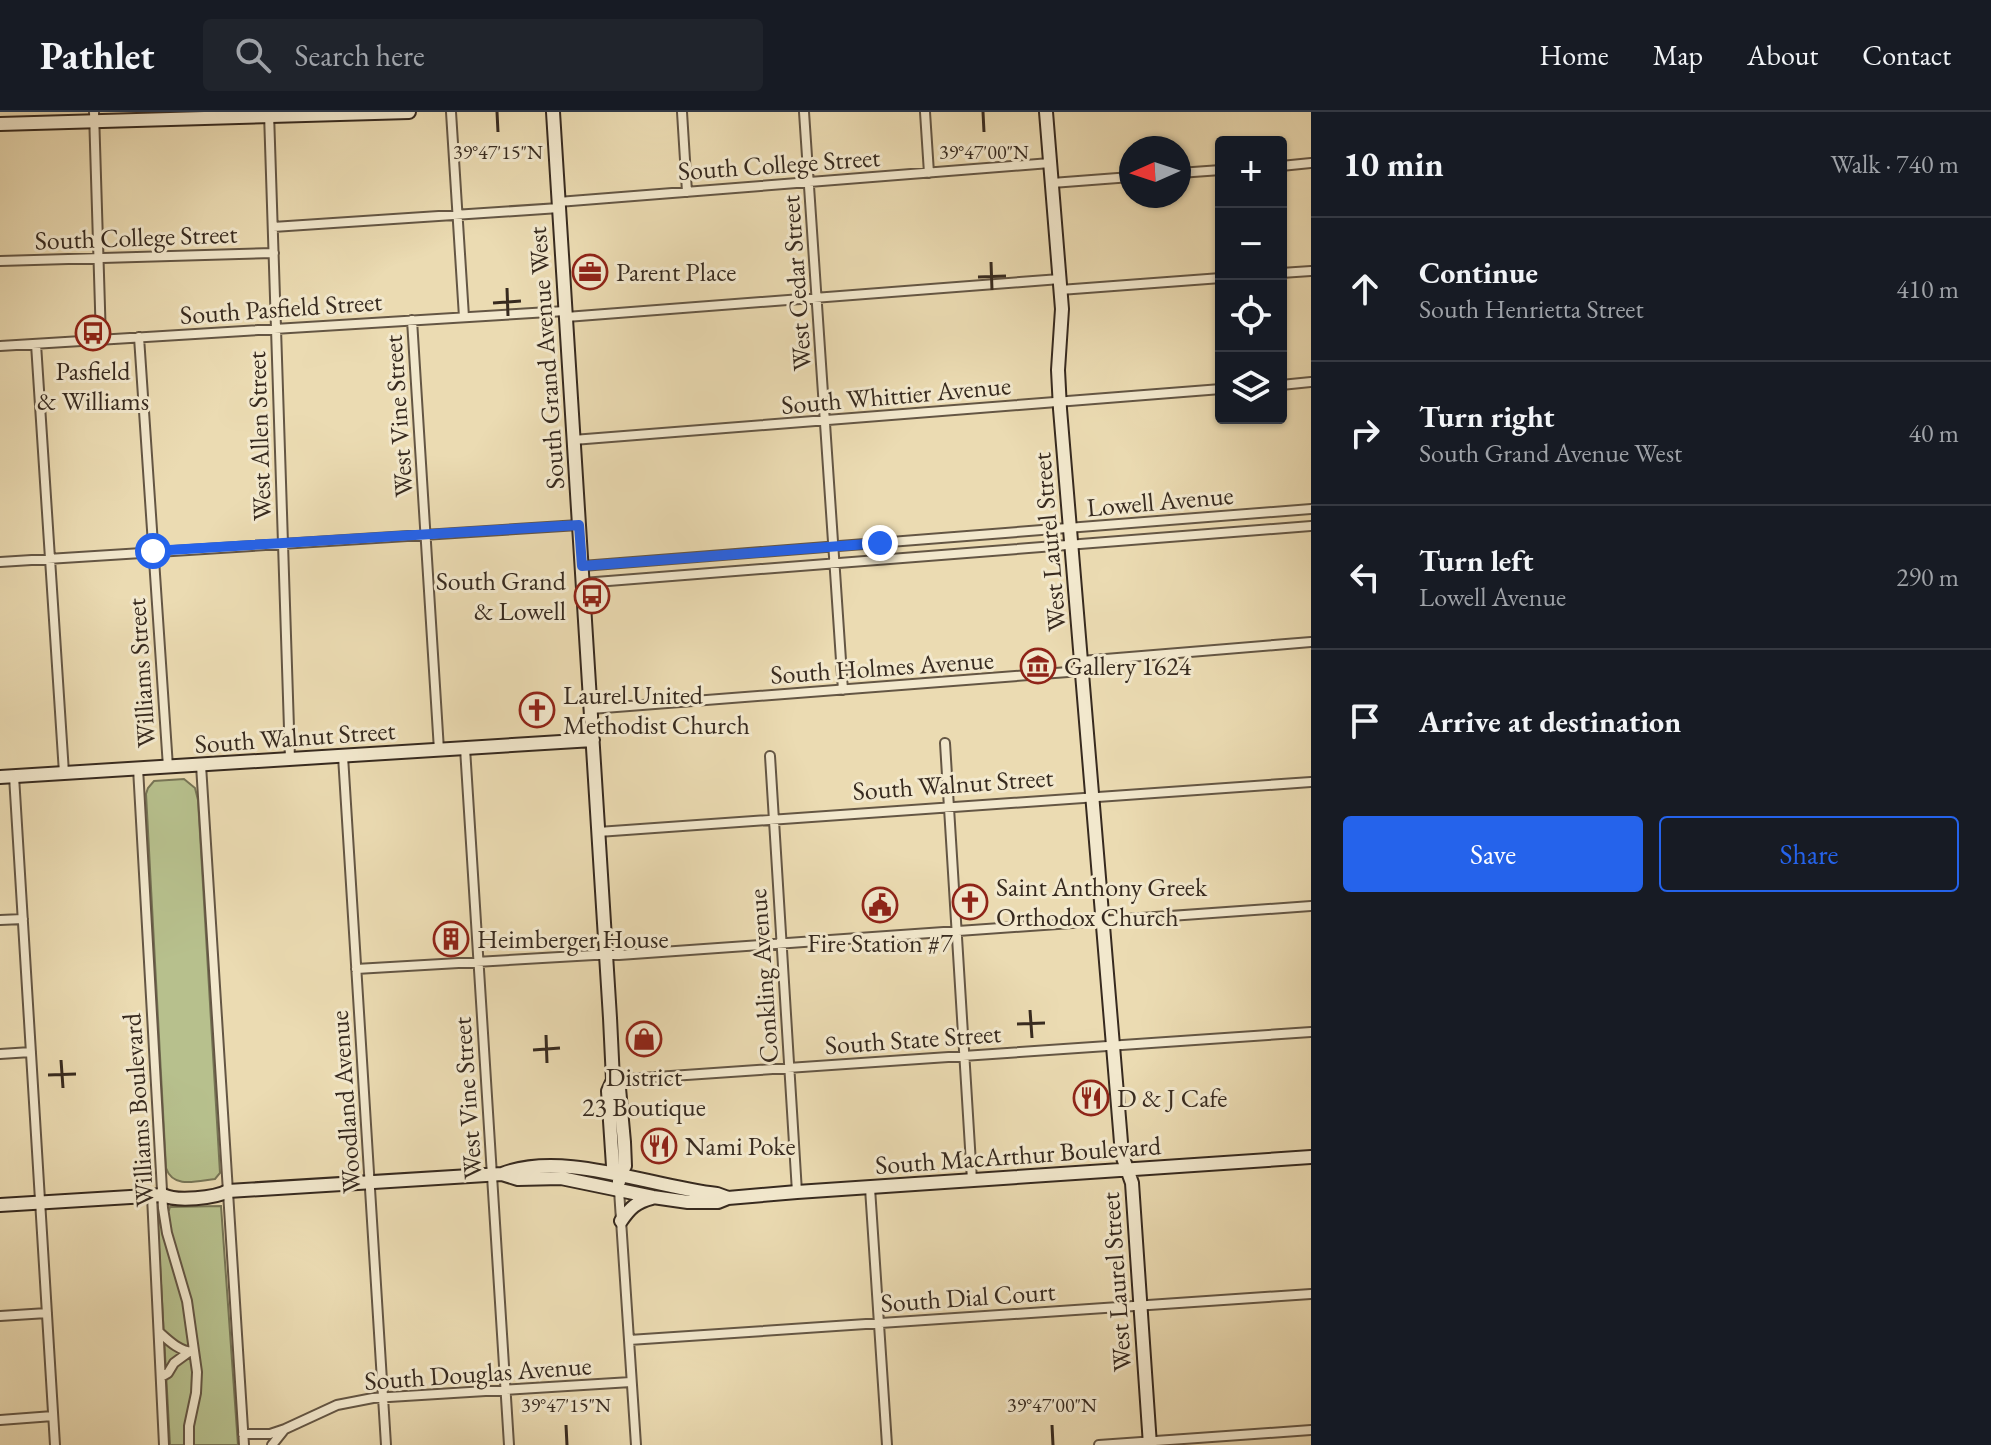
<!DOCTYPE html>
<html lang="en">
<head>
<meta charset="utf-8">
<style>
  :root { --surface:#171b24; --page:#20242c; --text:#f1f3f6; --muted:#9ea1a6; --line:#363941; --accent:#2563eb }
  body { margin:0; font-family:"EB Garamond",serif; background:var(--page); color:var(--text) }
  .controls { position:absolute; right:24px; top:24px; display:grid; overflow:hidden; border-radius:8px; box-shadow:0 2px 6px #0004 }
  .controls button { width:72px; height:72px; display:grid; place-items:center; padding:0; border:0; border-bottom:2px solid var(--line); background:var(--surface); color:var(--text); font:40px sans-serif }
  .compass { position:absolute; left:1119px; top:24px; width:72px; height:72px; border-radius:50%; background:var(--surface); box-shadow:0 2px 6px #0004; rotate:267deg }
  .stop { position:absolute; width:24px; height:24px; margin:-18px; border:6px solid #2563eb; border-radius:50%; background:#fff }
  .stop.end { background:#2563eb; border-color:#fff; box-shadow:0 2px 8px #0008 }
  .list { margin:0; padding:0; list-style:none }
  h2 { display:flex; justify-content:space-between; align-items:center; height:104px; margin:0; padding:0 32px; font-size:34px }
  h2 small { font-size:26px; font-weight:400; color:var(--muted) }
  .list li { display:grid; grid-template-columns:52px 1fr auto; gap:24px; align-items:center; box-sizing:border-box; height:144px; padding:0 32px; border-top:2px solid var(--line) }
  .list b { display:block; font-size:30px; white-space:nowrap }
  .list p { margin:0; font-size:26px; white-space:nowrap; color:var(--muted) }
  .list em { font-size:26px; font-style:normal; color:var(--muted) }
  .actions { display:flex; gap:16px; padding:24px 32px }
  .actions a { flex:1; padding:18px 0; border:2px solid var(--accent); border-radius:8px; text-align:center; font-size:28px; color:var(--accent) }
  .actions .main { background:var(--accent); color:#fff }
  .icon { flex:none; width:44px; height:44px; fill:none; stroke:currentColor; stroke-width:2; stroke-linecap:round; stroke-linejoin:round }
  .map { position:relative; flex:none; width:1311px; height:1333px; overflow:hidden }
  header { display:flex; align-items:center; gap:48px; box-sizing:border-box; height:112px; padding:0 40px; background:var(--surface); border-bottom:2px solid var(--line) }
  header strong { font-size:38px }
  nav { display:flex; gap:44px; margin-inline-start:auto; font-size:28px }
  .search { width:560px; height:72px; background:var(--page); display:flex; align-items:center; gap:20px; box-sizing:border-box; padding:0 28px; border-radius:8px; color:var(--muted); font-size:30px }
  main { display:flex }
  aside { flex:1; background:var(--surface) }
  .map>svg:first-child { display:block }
  .green { fill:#b7c08d; stroke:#777556; stroke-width:2 }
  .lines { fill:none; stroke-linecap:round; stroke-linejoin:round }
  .street-casing { stroke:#645644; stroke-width:12 }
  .secondary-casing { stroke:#372a1f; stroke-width:16 }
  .street { stroke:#f2e8cd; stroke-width:8 }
  .secondary { stroke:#f2e8cd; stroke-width:12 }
  .route { stroke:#2563eb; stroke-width:10 }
  .ticks { fill:none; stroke:#372a1f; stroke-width:3 }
  .labels { text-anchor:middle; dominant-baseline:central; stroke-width:6; stroke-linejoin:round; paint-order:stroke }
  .street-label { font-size:26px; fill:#372a1f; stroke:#f2e8cd }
  .poi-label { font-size:26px; fill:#372a1f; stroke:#f2e8cd; text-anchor:start }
  .ticks-label { font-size:20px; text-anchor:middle; fill:#372a1f; stroke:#f2e8cd; stroke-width:6; stroke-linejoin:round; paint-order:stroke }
</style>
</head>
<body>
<header>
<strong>Pathlet</strong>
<div class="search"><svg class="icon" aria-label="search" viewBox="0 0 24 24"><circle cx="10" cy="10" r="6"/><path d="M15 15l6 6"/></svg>Search here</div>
<nav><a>Home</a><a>Map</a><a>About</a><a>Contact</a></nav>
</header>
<main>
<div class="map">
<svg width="1311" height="1333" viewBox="0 0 1311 1333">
  <rect width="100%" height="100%" fill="#ebdbb2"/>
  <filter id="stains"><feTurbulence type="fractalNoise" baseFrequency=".0025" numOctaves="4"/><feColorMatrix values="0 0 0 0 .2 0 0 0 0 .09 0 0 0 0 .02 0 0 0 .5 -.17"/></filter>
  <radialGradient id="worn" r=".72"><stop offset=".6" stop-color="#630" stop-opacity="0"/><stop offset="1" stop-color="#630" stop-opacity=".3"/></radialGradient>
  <path class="green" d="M184,667l11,9 3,12 22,373 -5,6c-18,2 -42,10 -49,-11l-20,-374 2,-6 6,-7z
    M221,1094l17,239h-68l-13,-234 12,-1 1,-3z"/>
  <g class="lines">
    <g class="street-casing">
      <path id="street" d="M94,0l7,228
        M451,0l13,205
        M682,0l5,80
        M804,0l39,578
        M925,0l4,61
        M269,1l21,646
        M1281,54l30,-3
        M1179,61l42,-3
        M1052,71l79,-6
        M558,90l492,-39
        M273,115l286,-19
        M0,149l274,-8
        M1281,161l30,-2
        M1060,178l161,-12
        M566,205l494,-38
        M412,208l27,430
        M139,225l29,430
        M36,232l28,429
        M0,234l565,-35
        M1281,273l30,-3
        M573,328l648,-51
        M0,450l579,-37
        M582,454l729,-57
        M583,471l728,-57
        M1081,549l230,-19
        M591,597l490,-38
        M945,631l27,437
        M465,636l44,697
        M343,644l43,689
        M770,644l27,436
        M201,653l43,680
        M138,656l25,440 4,25 20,68 10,71 -1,21 -7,33v19
        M14,664l41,669
        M598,720l713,-50
        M0,808l23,-1
        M356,857l238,-14h25l692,-49
        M0,942l31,-2
        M613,968l698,-48
        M870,1076l17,257
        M619,1078l17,255
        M152,1084l12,249
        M0,1204l47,-3
        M159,1220c10,9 20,19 34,20
        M629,1228l682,-46
        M161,1265l7,-4 6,-10 15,-11
        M0,1308l53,-4
        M243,1322h27l15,-5 52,-24 36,-7 258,-16
        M272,1333l12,-15
        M1099,1333l212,-15"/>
    </g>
    <g class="secondary-casing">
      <path id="secondary" d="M553,0l57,906 3,62 -5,11 5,75 6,10
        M1046,0l16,197 -4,61 2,39 60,721 2,25 10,28 18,262
        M0,12l409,-12
        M0,665l593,-37
        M613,968l6,8 5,54 1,24 -6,10v6
        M502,1062c62,-24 149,13 215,20l11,4
        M0,1093l163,-10c14,7 52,3 65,-4l274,-17 16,5 43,-1 92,19 35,5h30l10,-4 69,-6 514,-35
        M621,1109c9,-13 15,-19 31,-23"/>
    </g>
    <use href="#street" class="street"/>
    <use href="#secondary" class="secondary"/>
  </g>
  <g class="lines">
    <path class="route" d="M153,439l426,-26 3,41 298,-23"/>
  </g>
  <path class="ticks" d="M497,0l1,20M983,0l1,20M991,150l1,28M978,165l28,-1M507,176l1,28M493,191l28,-2M1030,898l2,28M1017,912l28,-1M546,923l1,28M533,938l27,-2M61,948l2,28M48,963l28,-1M566,1313l1,20M1052,1313l1,20"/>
  <defs>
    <g id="office-ring" transform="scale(1.8)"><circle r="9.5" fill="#f2e8cd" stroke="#8f2418" stroke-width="1.5"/><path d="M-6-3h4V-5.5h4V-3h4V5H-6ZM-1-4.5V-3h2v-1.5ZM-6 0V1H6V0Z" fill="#8f2418"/></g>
    <g id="bus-ring" transform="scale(1.8)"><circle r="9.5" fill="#f2e8cd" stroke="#8f2418" stroke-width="1.5"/><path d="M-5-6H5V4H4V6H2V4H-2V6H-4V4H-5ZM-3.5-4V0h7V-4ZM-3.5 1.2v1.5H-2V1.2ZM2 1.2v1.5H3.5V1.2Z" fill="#8f2418"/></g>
    <g id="museum-ring" transform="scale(1.8)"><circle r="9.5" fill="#f2e8cd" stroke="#8f2418" stroke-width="1.5"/><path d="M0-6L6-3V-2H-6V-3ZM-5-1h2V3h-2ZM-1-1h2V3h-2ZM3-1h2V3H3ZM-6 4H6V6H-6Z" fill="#8f2418"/></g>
    <g id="church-ring" transform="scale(1.8)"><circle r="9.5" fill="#f2e8cd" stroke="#8f2418" stroke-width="1.5"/><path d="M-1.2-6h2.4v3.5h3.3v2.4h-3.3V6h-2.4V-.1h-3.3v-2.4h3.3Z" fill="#8f2418"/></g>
    <g id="civic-ring" transform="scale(1.8)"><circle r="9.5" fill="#f2e8cd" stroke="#8f2418" stroke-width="1.5"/><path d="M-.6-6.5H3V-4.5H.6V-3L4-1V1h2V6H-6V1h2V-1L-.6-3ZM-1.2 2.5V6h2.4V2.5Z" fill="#8f2418"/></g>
    <g id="building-ring" transform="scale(1.8)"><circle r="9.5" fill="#f2e8cd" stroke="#8f2418" stroke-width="1.5"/><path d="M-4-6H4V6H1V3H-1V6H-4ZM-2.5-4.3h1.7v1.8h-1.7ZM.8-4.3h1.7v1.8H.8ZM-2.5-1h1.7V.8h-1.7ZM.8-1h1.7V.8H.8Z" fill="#8f2418"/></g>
    <g id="shop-ring" transform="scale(1.8)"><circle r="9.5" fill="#f2e8cd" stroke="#8f2418" stroke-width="1.5"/><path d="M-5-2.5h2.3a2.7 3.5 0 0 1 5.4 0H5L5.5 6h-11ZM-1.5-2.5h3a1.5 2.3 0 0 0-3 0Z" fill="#8f2418"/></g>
    <g id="restaurant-ring" transform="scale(1.8)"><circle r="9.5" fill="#f2e8cd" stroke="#8f2418" stroke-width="1.5"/><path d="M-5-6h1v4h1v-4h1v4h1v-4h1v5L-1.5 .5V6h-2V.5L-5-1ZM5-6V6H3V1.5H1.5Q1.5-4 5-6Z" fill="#8f2418"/></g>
  </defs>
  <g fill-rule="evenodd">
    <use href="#office-ring" x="590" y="160"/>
    <use href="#bus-ring" x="93" y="221"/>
    <use href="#bus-ring" x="592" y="484"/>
    <use href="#museum-ring" x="1038" y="554"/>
    <use href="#church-ring" x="537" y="598"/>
    <use href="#church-ring" x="970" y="790"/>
    <use href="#civic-ring" x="880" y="793"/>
    <use href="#building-ring" x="451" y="827"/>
    <use href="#shop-ring" x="644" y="927"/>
    <use href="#restaurant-ring" x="1091" y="986"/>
    <use href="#restaurant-ring" x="659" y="1034"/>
  </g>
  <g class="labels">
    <g class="street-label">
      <text transform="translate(779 52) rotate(-4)">South College Street</text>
      <text transform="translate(136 125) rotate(-2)">South College Street</text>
      <text transform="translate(796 171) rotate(-94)">West Cedar Street</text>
      <text transform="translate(281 196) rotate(-4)">South Pasfield Street</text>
      <text transform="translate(546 246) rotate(-94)">South Grand Avenue West</text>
      <text transform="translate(896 283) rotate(-5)">South Whittier Avenue</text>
      <text transform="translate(398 304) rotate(-94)">West Vine Street</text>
      <text transform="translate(259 324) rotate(-92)">West Allen Street</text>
      <text transform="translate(1160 389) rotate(-5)">Lowell Avenue</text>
      <text transform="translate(1049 430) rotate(-95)">West Laurel Street</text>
      <text transform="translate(882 555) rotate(-4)">South Holmes Avenue</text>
      <text transform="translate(141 561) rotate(-94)">Williams Street</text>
      <text transform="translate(295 625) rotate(-4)">South Walnut Street</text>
      <text transform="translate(953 672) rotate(-4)">South Walnut Street</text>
      <text transform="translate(763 864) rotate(-94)">Conkling Avenue</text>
      <text transform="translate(913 927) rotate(-4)">South State Street</text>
      <text transform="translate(467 986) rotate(-94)">West Vine Street</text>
      <text transform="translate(345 990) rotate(-94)">Woodland Avenue</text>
      <text transform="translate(138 998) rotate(-94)">Williams Boulevard</text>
      <text transform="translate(1018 1043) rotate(-4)">South MacArthur Boulevard</text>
      <text transform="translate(1116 1170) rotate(-94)">West Laurel Street</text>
      <text transform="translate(968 1185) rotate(-4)">South Dial Court</text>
      <text transform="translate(478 1261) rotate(-4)">South Douglas Avenue</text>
    </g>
    <g class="poi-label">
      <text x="616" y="160">Parent Place</text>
      <text x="93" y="259" text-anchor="middle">Pasfield<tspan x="93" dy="30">&amp; Williams</tspan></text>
      <text x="566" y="469" text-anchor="end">South Grand<tspan x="566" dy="30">&amp; Lowell</tspan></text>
      <text x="1064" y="554">Gallery 1624</text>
      <text x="563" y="583">Laurel United<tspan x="563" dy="30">Methodist Church</tspan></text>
      <text x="996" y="775">Saint Anthony Greek<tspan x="996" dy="30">Orthodox Church</tspan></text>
      <text x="477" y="827">Heimberger House</text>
      <text x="880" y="831" text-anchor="middle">Fire Station #7</text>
      <text x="644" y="965" text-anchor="middle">District<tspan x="644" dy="30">23 Boutique</tspan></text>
      <text x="1117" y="986">D &amp; J Cafe</text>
      <text x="685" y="1034">Nami Poke</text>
    </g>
  </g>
  <g class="ticks-label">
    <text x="498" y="47">39°47'15"N</text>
    <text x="984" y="47">39°47'00"N</text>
    <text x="566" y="1300">39°47'15"N</text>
    <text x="1052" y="1300">39°47'00"N</text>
  </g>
  <rect width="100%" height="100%" filter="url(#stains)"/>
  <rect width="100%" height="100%" fill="url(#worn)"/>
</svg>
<div class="controls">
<button>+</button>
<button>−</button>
<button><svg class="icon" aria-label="locate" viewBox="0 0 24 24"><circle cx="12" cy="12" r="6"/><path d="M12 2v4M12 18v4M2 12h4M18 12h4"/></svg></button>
<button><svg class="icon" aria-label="layers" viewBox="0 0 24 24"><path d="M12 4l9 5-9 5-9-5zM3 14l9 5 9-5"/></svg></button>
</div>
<svg class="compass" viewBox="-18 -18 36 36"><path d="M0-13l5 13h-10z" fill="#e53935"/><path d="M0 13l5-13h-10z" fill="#9ea1a6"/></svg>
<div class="stop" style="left:153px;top:439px"></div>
<div class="stop end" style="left:880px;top:431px"></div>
</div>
<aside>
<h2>10 min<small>Walk · 740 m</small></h2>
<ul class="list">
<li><svg class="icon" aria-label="ahead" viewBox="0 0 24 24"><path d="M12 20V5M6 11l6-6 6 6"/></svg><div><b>Continue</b><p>South Henrietta Street</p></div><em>410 m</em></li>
<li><svg class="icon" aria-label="right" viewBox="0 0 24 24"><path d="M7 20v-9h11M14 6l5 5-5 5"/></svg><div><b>Turn right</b><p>South Grand Avenue West</p></div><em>40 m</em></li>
<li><svg class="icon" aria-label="left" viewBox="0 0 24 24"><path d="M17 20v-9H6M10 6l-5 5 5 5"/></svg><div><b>Turn left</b><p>Lowell Avenue</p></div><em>290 m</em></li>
<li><svg class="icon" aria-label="arrive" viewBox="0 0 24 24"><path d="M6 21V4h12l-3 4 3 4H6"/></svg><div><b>Arrive at destination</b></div></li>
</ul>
<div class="actions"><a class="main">Save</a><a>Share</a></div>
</aside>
</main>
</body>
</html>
